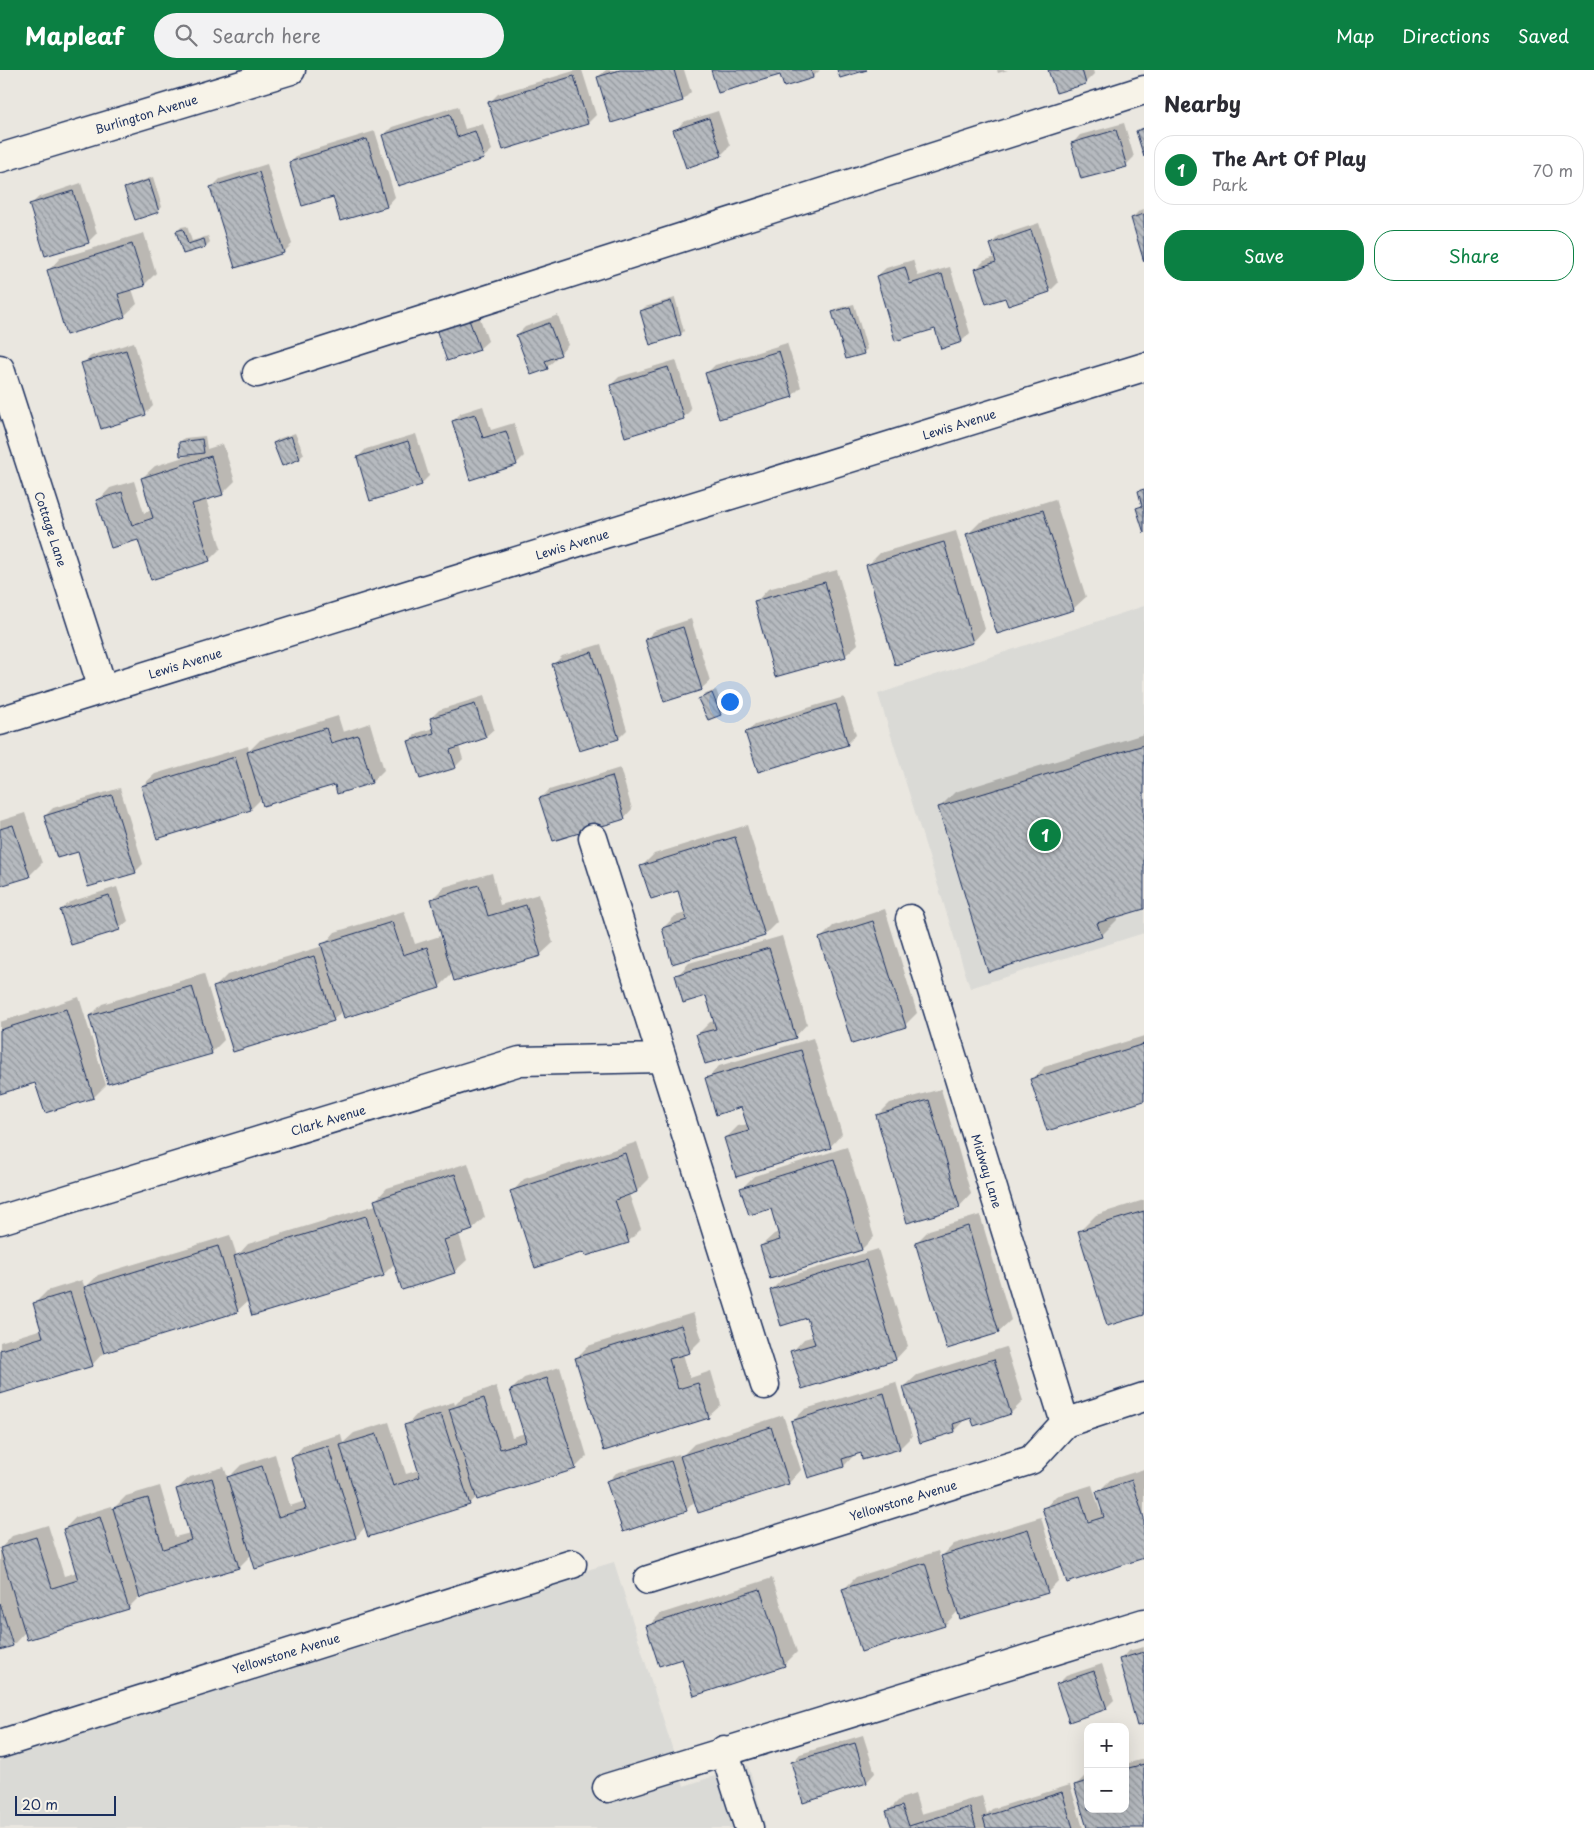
<!DOCTYPE html>
<html lang="en">
<head>
<meta charset="utf-8">
<style>
  :root { --surface:#fff; --page:#f2f2f3; --text:#2b2b33; --muted:#7c7c81; --line:#e1e1e2; --accent:#0b8043 }
  body { margin:0; font-family:"Playpen Sans",sans-serif; background:var(--page); color:var(--text) }
  .controls { position:absolute; right:15px; bottom:15px; display:grid; overflow:hidden; border-radius:10px; box-shadow:0 5px 20px #0002 }
  .controls button { width:45px; height:45px; display:grid; place-items:center; padding:0; border:0; border-bottom:1px solid var(--line); background:var(--surface); color:var(--text); font:25px sans-serif }
  .scale { position:absolute; left:15px; bottom:12px; width:101px; box-sizing:border-box; padding-left:5px; border:2px solid #1b2f5e; border-top:0; font-size:14px; line-height:18px; white-space:nowrap; color:#1b2f5e; -webkit-text-stroke:4px #f7f3e8; paint-order:stroke }
  .you { position:absolute; left:729px; top:631px; width:18px; height:18px; margin:-12px; border:4px solid #fff; border-radius:50%; background:#1a73e8; box-shadow:0 0 0 8px #1a73e833 }
  .badge { display:grid; place-items:center; width:32px; height:32px; border-radius:50%; background:var(--accent); color:#fff; font-size:16px; font-weight:700 }
  .pin { position:absolute; translate:-50% -50%; border:2px solid #fff; box-shadow:0 1px 5px #0006 }
  .list { margin:0; padding:0; list-style:none }
  h2 { display:flex; justify-content:space-between; align-items:center; height:65px; margin:0; padding:0 20px; font-size:21px }
  h2 small { font-size:16px; font-weight:400; color:var(--muted) }
  .list li { display:grid; grid-template-columns:32px 1fr auto; gap:15px; align-items:center; box-sizing:border-box; height:70px; margin:0 10px 10px; padding:0 10px; border:1px solid var(--line); border-radius:20px }
  .list b { display:block; font-size:19px; white-space:nowrap }
  .list p { margin:0; font-size:16px; white-space:nowrap; color:var(--muted) }
  .list em { font-size:16px; font-style:normal; color:var(--muted) }
  .actions { display:flex; gap:10px; padding:15px 20px }
  .actions a { flex:1; padding:11px 0; border:1px solid var(--accent); border-radius:20px; text-align:center; font-size:18px; color:var(--accent) }
  .actions .main { background:var(--accent); color:#fff }
  .icon { flex:none; width:28px; height:28px; fill:none; stroke:currentColor; stroke-width:2; stroke-linecap:round; stroke-linejoin:round }
  .map { position:relative; flex:none; width:1144px; height:1758px; overflow:hidden }
  header { display:flex; align-items:center; gap:30px; box-sizing:border-box; height:70px; padding:0 25px; background:var(--accent); color:#fff }
  header strong { font-size:24px }
  nav { display:flex; gap:28px; margin-inline-start:auto; font-size:18px }
  .search { width:350px; height:45px; background:var(--page); display:flex; align-items:center; gap:12px; box-sizing:border-box; padding:0 18px; border-radius:28px; color:var(--muted); font-size:19px }
  main { display:flex }
  aside { flex:1; background:var(--surface) }
  .map>svg:first-child { display:block }
  .built { fill:#dadad6 }
  .shadow { fill:#0003 }
  .building { fill:url(#building-back-hatch); stroke:#1b2f5e }
  .lines { fill:none; stroke-linecap:round; stroke-linejoin:round }
  .minor-casing { stroke:#1b2f5e; stroke-width:31 }
  .minor { stroke:#f7f3e8; stroke-width:28 }
  .labels { text-anchor:middle; dominant-baseline:central; stroke-width:5; stroke-linejoin:round; paint-order:stroke }
  .street-label { font-size:12px; fill:#1b2f5e; stroke:#f7f3e8 }
</style>
</head>
<body>
<header>
<strong>Mapleaf</strong>
<div class="search"><svg class="icon" aria-label="search" viewBox="0 0 24 24"><circle cx="10" cy="10" r="6"/><path d="M15 15l6 6"/></svg>Search here</div>
<nav><a>Map</a><a>Directions</a><a>Saved</a></nav>
</header>
<main>
<div class="map">
<svg width="1144" height="1758" viewBox="0 0 1144 1758">
  <defs>
    <pattern id="building-back-hatch" width="6" height="6" patternUnits="userSpaceOnUse" patternTransform="scale(1.25)"><rect width="6" height="6" fill="#b6babf"/><path d="M-1 5l2 2M0 0l6 6M5-1l2 2" fill="none" stroke="#93989e"/></pattern>
  </defs>
  <rect width="100%" height="100%" fill="#eae7e0"/>
  <filter id="ink" filterUnits="userSpaceOnUse"><feTurbulence type="fractalNoise" baseFrequency=".02" numOctaves="2"/><feDisplacementMap in="SourceGraphic" scale="10" xChannelSelector="R" yChannelSelector="G"/><feConvolveMatrix kernelMatrix="1 2 1 2 8 2 1 2 1" color-interpolation-filters="sRGB"/></filter>
  <g filter="url(#ink)">
    <path class="built" d="M1144,536v327l-174,55 -92,-294z
      M614,1492l70,224 64,-21 18,63h-766v-79z"/>
    <path class="shadow" d="M577,0h5l14,45 -8,8 -84,26 -14,-47 8,-8z
      M606,0h78l7,22 -8,8 -85,-23z
      M712,0h108l-7,7z
      M997,0h11l-10,3z
      M1049,0h44l1,4 -8,8 -29,10z
      M458,36l7,23 18,-5 9,26 -9,8 -100,-22 9,-9z
      M718,41l12,35 -9,9 -46,-24 8,-9z
      M1124,53l10,34 -8,8 -54,-21 8,-9z
      M375,61l20,66 -8,9 -46,13 -7,-24 -44,-32 9,-9z
      M267,94l25,80 -8,8 -72,-65 8,-8z
      M153,107l9,30 -4,4 -32,-22 4,-4z
      M81,113l16,50 -9,9 -58,-37 9,-8z
      M1144,139v48l-12,-39 8,-8z
      M1039,153l19,60 -8,8 -44,6 -30,-28 8,-8 11,-4 -4,-13 8,-8z
      M187,156l5,15 16,-5 2,6 -4,4 -22,6 -6,-21 3,-4z
      M144,163l12,40 -12,12 -12,4 5,15 -13,12 -76,-45 12,-13z
      M913,190l5,16 32,-9 20,66 -8,8 -26,-13 -59,-52 9,-8z
      M675,228l9,33 -3,3 -40,-23 4,-4z
      M854,234l13,45 -4,4 -29,-41 4,-4z
      M476,237l12,34 -9,8 -31,11z
      M558,245l10,30 -8,9 -6,2 2,3 -9,8 -16,7 -14,-39 8,-8z
      M134,272l19,64 -8,8 -63,-50 9,-8z
      M787,273l14,44 -8,8 -73,23 -14,-44 9,-9z
      M676,290l15,50 -8,8 -72,-33 8,-8z
      M483,336l8,24 23,-7 10,33 -8,8 -63,-43 8,-8z
      M295,363l9,21 -4,4 -17,6 -9,-21 4,-4z
      M416,364l13,42 -8,8 -63,-27 8,-8z
      M205,366l2,13 16,-5 12,37 -13,13 -16,5 15,49 -12,12 -70,-21 -41,-38 12,-13 24,-7 10,32 8,-3 -10,-32 13,-12 35,-11 -10,-13 4,-4z
      M1055,429l31,98 -13,12 -105,-75 12,-12z
      M956,461l29,98 -12,13 -105,-77 12,-12z
      M837,500l21,74 -13,12 -89,-54 12,-13z
      M691,549l19,62 -9,8 -55,-50 8,-8z
      M601,574l26,86 -8,8 -65,-74 8,-8z
      M716,620l8,20 -4,4 -20,-15 4,-4z
      M484,626l10,33 -9,8 -26,9 4,13 -8,8 -46,-26 8,-8 17,-5 -3,-10 8,-8z
      M844,627l12,38 -9,9 -100,-12 8,-8z
      M338,646l5,16 27,-9 14,47 -12,12 -34,10 -3,-9 -73,15 -11,11 -93,28 -16,-51 13,-12 93,-28 1,5 11,-11z
      M1144,664v173l-28,9 1,4 -16,16 -162,-128 16,-16z
      M620,698l12,41 -8,9 -83,-20 8,-8z
      M120,718l23,76 -8,8 -57,-22 -33,-34 8,-8z
      M25,743l17,50 -13,13 -29,9v-64z
      M747,755l30,97 -13,13 -101,-7 12,-12 11,-3 -7,-24 -37,-23 12,-12z
      M492,803l8,32 39,-11 14,49 -13,12 -87,18 -13,13 -95,30 -2,-6 -10,10 -118,-33 12,-12 96,-29 12,-14 69,-21 11,33 25,-8 3,10 2,-1 -13,-46 12,-12z
      M117,817l11,34 -9,8 -58,-19 9,-8z
      M885,839l32,104 -12,12 -84,-87 12,-12z
      M782,866l25,88 -12,13 -97,-3 12,-12 5,-1 -8,-26 -30,-19 12,-13z
      M204,904l20,66 -13,13 -121,-37 12,-12z
      M79,927l27,88 -12,12 -58,-16 -36,11v-70z
      M1144,966v64l-112,-20 12,-13z
      M813,968l29,96 -12,13 -104,-9 12,-12 10,-2 -6,-18 -35,-27 12,-13z
      M941,1019l30,105 -12,13 -82,-91 13,-13z
      M637,1072l12,37 -12,12 -8,3 12,35 -13,13 -43,8 -73,-58 12,-13z
      M847,1077l27,90 -12,12 -101,-3 13,-12 5,-2 -8,-25 -29,-19 12,-12z
      M468,1093l17,54 -13,12 -13,5 8,26 -13,12 -59,-9 -12,12 -134,25 -12,11 -133,41 -12,13 -92,28v-51l42,-13 -8,-25 13,-13 35,-11 3,8 13,-13 132,-40 7,21 11,-12 128,-39 -1,-4 12,-13z
      M1144,1130v114l-64,-83 16,-16z
      M980,1145l31,105 -13,12 -81,-90 12,-12z
      M878,1179l30,97 -12,13 -104,-7 12,-13 10,-3 -6,-19 -37,-27 13,-12z
      M693,1243l9,26 -13,13 -6,2 7,24 21,-7 10,34 -13,12 -132,-59 12,-12z
      M1006,1277l17,54 -12,12 -36,12 -3,-8 -5,1 -12,13 -34,11 -17,-55 13,-12z
      M560,1297l27,89 -12,12 -97,28 -9,8 -103,22 -10,11 -100,30 -4,-13 -13,13 -98,28 -13,13 -102,23 -13,14 -13,3v-99l12,-13 36,-11 16,51 13,-4 -13,-43 12,-12 36,-11 1,3 13,-13 34,-10 15,51 15,-4 -13,-44 13,-12 34,-10 4,11 13,-13 34,-11 15,52 15,-5 -13,-43 12,-13 37,-11 2,9 11,-10 35,-11 17,52 13,-4 -13,-44 12,-13 36,-11 1,3 8,-8 33,-11 16,51 13,-4 -14,-43 13,-12z
      M896,1312l16,54 -12,12 -44,5 -12,13 -51,-45 12,-12z
      M783,1345l18,55 -12,13 -93,17 -10,10 -78,-28 8,-9 63,-19 1,4 14,-14z
      M1144,1399v88l-100,-48 12,-13 36,-11 8,26 3,-1 -5,-18 12,-12z
      M1041,1447l18,63 -12,12 -89,19 -13,14 -101,-36 12,-12 82,-26 4,13 2,-1 -2,-7 12,-12z
      M772,1508l25,74 -13,13 -101,-8 -35,-30 12,-13z
      M1144,1577v75l-24,-62 8,-9z
      M1102,1594l12,36 -8,8 -48,-24 8,-8z
      M863,1665l12,38 -8,9 -75,-19 8,-9z
      M1144,1689v69h-55l-13,-43 8,-8 4,-1v33h37v-45z
      M1070,1715l13,43h-190l-5,-17 12,-12 15,-5 6,20 61,-18 5,18 5,-5z"/>
    <path class="building" d="M620,0h54l9,31 -72,22 -14,-46z
      M711,0h100l2,8 -29,9 -4,-12 -62,18z
      M837,0h30l-27,8z
      M1048,0h34l4,14 -30,9z
      M574,6l14,48 -85,26 -15,-48z
      M450,44l7,23 18,-6 9,28 -86,27 -16,-51z
      M709,48l13,38 -36,12 -13,-38z
      M1144,58v29l-8,-26z
      M1116,60l11,37 -46,12 -10,-36z
      M367,69l20,68 -47,14 -7,-24 -31,9 -13,-44z
      M259,102l25,81 -49,15 -25,-81z
      M149,110l10,32 -24,8 -11,-32z
      M73,121l16,52 -44,13 -16,-52z
      M1144,144v48l-13,-44z
      M183,159l5,15 16,-5 2,8 -23,7 -7,-23z
      M1031,160l19,62 -42,14 -3,-8 -19,6 -11,-35 21,-7 -6,-18z
      M132,174l13,42 -27,8 7,23 -59,18 -19,-65z
      M905,197l5,17 32,-10 20,68 -21,7 -6,-20 -40,12 -19,-65z
      M671,231l10,34 -31,10 -10,-34z
      M850,237l14,47 -18,5 -14,-47z
      M467,244l13,36 -33,11 -12,-35z
      M549,253l12,32 -16,6 3,8 -17,6 -15,-40z
      M126,280l20,65 -45,14 -20,-66z
      M779,281l14,46 -74,22 -14,-46z
      M668,297l16,52 -59,18 -15,-52z
      M475,344l8,24 23,-7 11,34 -47,15 -18,-59z
      M291,366l9,23 -18,7 -9,-23z
      M202,369l2,14 -24,3 -1,-14z
      M408,371l14,44 -52,16 -13,-44z
      M211,386l12,39 -31,9 18,57 -59,19 -13,-40 -27,8 -15,-48 26,-8 10,33 21,-7 -12,-40z
      M1144,419v44l-8,-25 6,-2 -4,-15z
      M1043,440l31,100 -77,24 -31,-100z
      M944,472l29,101 -78,22 -29,-100z
      M825,512l21,75 -71,20 -21,-76z
      M683,557l19,63 -38,12 -19,-63z
      M592,582l27,87 -40,12 -27,-87z
      M712,623l9,22 -13,5 -10,-21z
      M475,634l11,34 -36,12 6,18 -36,11 -12,-38 26,-8 -4,-15z
      M836,634l12,41 -90,27 -13,-40z
      M326,658l5,15 27,-8 14,48 -35,11 -2,-9 -72,21 -16,-54z
      M1144,675v164l-47,14 5,14 -114,35 -50,-165z
      M235,687l16,53 -94,29 -16,-53z
      M612,706l13,43 -72,22 -14,-43z
      M112,725l24,78 -48,14 -10,-35 -21,6 -13,-42z
      M13,755l17,52 -30,9v-57z
      M735,767l30,99 -93,28 -10,-36 25,-8 -9,-29 -27,8 -11,-33z
      M479,815l9,31 38,-11 15,51 -87,25 -23,-82z
      M109,825l11,35 -49,15 -11,-35z
      M873,851l33,106 -54,17 -33,-106z
      M392,852l11,33 24,-8 13,41 -96,30 -23,-74z
      M769,878l27,90 -91,26 -9,-30 20,-5 -10,-33 -23,7 -8,-28z
      M314,886l20,65 -101,31 -20,-65z
      M192,916l20,68 -104,30 -19,-68z
      M66,939l28,89 -49,15 -10,-30 -35,11v-64z
      M1144,974v57l-97,30 -17,-52z
      M801,980l30,98 -95,29 -12,-39 25,-7 -8,-24 -25,8 -11,-37z
      M929,1030l31,108 -53,15 -31,-108z
      M625,1083l12,39 -22,8 14,43 -43,13 -2,-4 -49,16 -25,-77z
      M834,1089l28,91 -92,29 -10,-33 20,-6 -9,-31 -22,6 -9,-27z
      M455,1104l18,56 -29,10 11,33 -53,17 -28,-90z
      M1144,1141v104l-37,11 -29,-95z
      M366,1146l18,60 -132,40 -18,-60z
      M968,1156l31,107 -52,16 -32,-107z
      M218,1176l20,66 -134,41 -20,-66z
      M866,1190l30,100 -94,29 -12,-38 25,-7 -8,-26 -26,8 -11,-36z
      M70,1222l23,74 -93,28v-44l43,-13 -10,-34z
      M681,1255l9,28 -21,6 9,30 20,-6 11,35 -105,33 -29,-93z
      M994,1289l17,55 -37,12 -3,-8 -18,6 2,8 -35,11 -17,-56z
      M547,1308l29,91 -99,31 -28,-91 35,-11 16,51 26,-8 -16,-51z
      M884,1323l16,56 -38,11 -1,-7 -19,6 2,8 -36,11 -17,-57z
      M441,1344l29,91 -102,32 -28,-92 37,-11 16,52 27,-9 -16,-52z
      M771,1357l18,57 -91,29 -18,-57z
      M328,1376l28,92 -101,31 -28,-92 35,-11 16,51 28,-8 -15,-52z
      M671,1391l16,50 -64,21 -17,-51z
      M212,1408l27,90 -99,30 -27,-90 35,-10 15,51 28,-9 -15,-51z
      M1132,1410l12,38v40l-77,25 -25,-75 38,-12 8,26 16,-5 -8,-25z
      M100,1447l29,92 -102,31 -27,-92 36,-11 16,51 26,-8 -15,-51z
      M1028,1459l20,64 -88,26 -19,-63z
      M925,1493l20,63 -84,26 -19,-63z
      M760,1519l25,77 -91,30 -12,-37 -23,7 -13,-40z
      M0,1533l13,43 -13,4z
      M1144,1582v72l-7,2 -18,-67z
      M1094,1601l13,38 -38,13 -13,-38z
      M855,1673l12,40 -64,20 -12,-41z
      M1144,1694v64h-57l-13,-43 14,-4v28h37v-40z
      M1062,1722l11,36h-87l-3,-11z
      M902,1736l7,20 61,-19 6,21h-84l-6,-17z"/>
    <g class="lines">
      <g class="minor-casing">
        <path id="minor" d="M0,88l291,-88
          M0,299l103,320
          M257,303l887,-283
          M0,651l1144,-354
          M593,768l172,547
          M910,849l155,504
          M0,1150l520,-159 142,-3
          M648,1510l383,-120 34,-37 79,-26
          M0,1674l572,-180
          M724,1680l25,78
          M607,1718l537,-165"/>
      </g>
      <use href="#minor" class="minor"/>
    </g>
  </g>
  <g class="labels">
    <g class="street-label">
      <text transform="translate(146 44) rotate(-17)">Burlington Avenue</text>
      <text transform="translate(959 354) rotate(-17)">Lewis Avenue</text>
      <text transform="translate(51 459) rotate(72)">Cottage Lane</text>
      <text transform="translate(572 474) rotate(-17)">Lewis Avenue</text>
      <text transform="translate(185 593) rotate(-17)">Lewis Avenue</text>
      <text transform="translate(328 1050) rotate(-17)">Clark Avenue</text>
      <text transform="translate(987 1101) rotate(73)">Midway Lane</text>
      <text transform="translate(903 1430) rotate(-17)">Yellowstone Avenue</text>
      <text transform="translate(286 1583) rotate(-17)">Yellowstone Avenue</text>
    </g>
  </g>
</svg>
<div class="controls">
<button>+</button>
<button>−</button>
</div>
<div class="scale">20 m</div>
<div class="you"></div>
<div class="pin badge" style="left:1045px;top:765px">1</div>
</div>
<aside>
<h2>Nearby<small></small></h2>
<ul class="list">
<li><span class="badge">1</span><div><b>The Art Of Play</b><p>Park</p></div><em>70 m</em></li>
</ul>
<div class="actions"><a class="main">Save</a><a>Share</a></div>
</aside>
</main>
</body>
</html>
